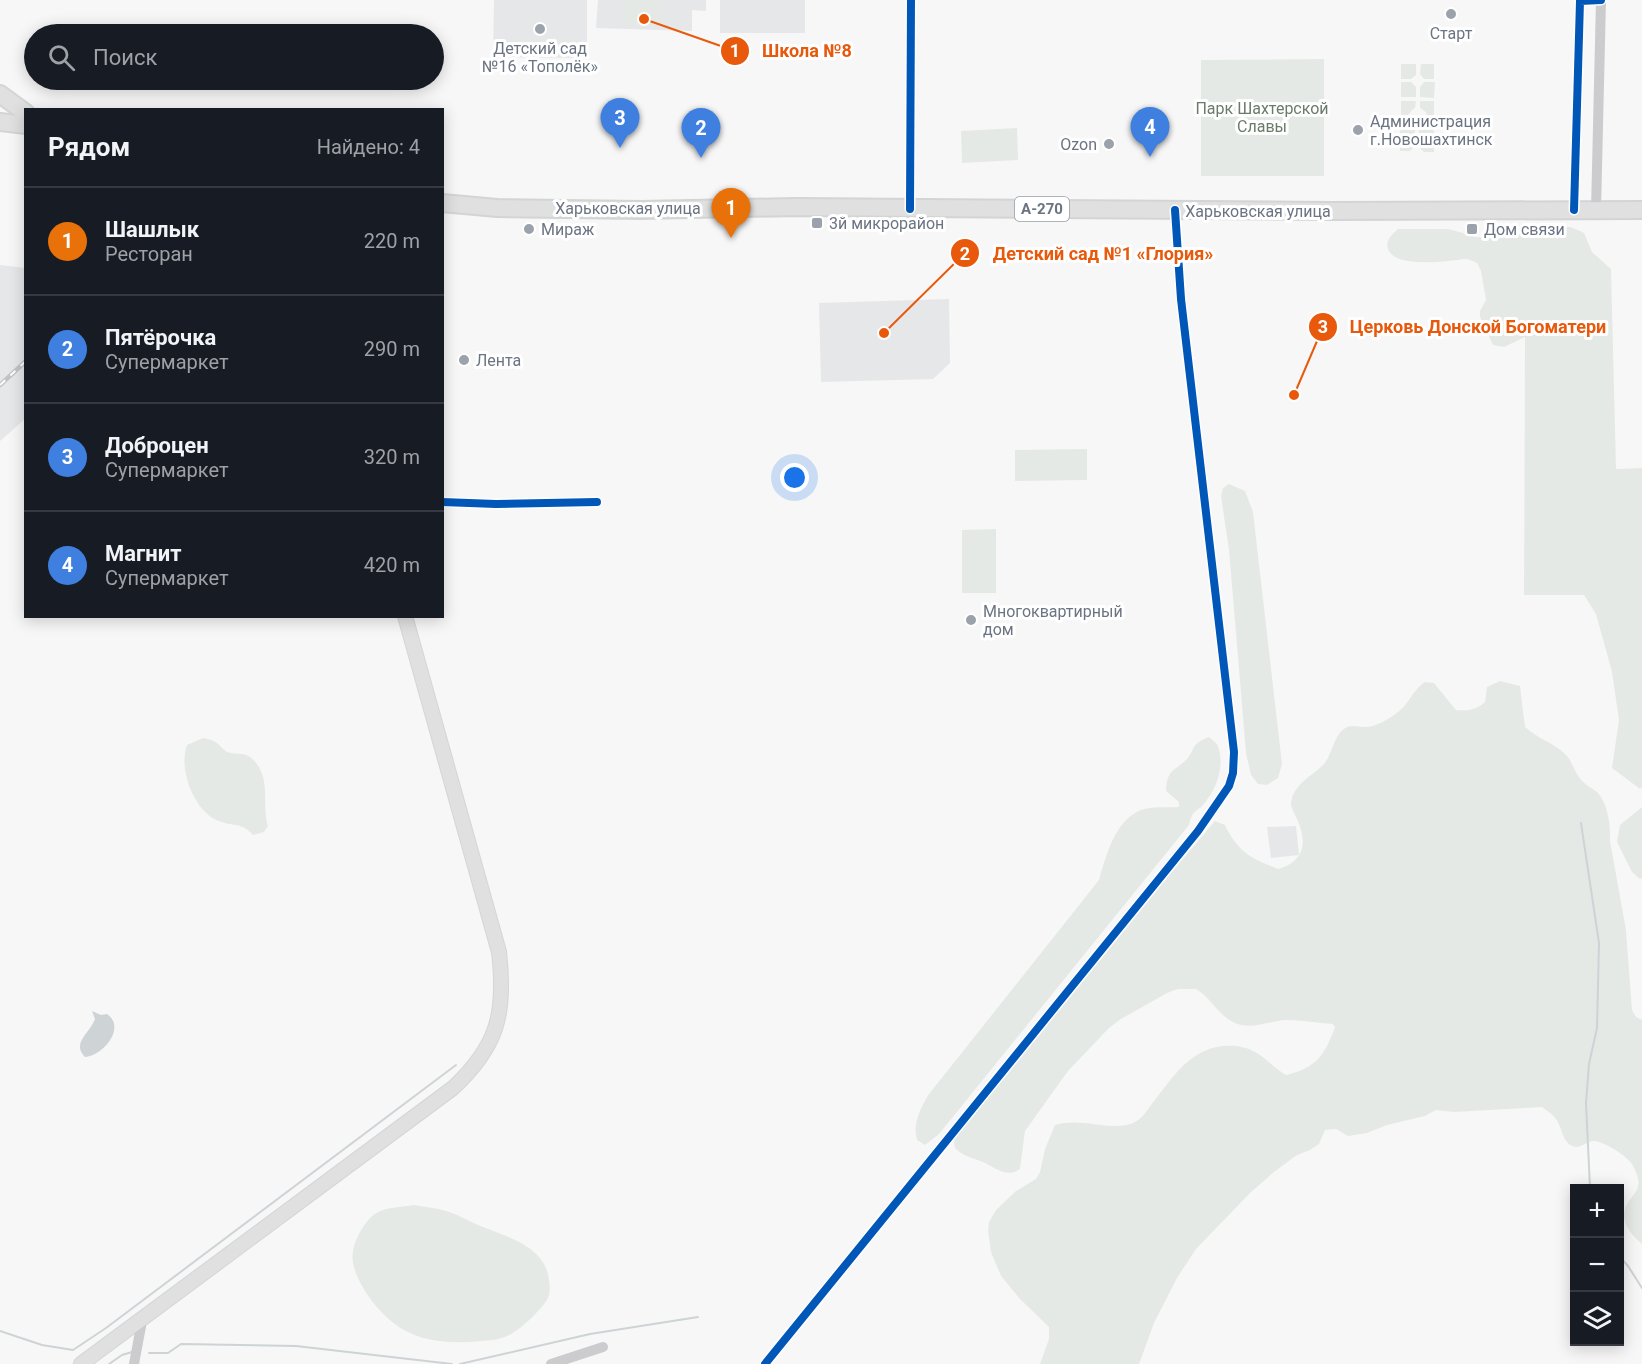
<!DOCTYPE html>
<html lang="ru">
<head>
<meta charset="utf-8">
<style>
  :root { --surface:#171b24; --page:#242831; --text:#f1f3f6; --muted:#9ea1a6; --line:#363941; --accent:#0f766e }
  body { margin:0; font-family:Roboto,sans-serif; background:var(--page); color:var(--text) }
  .controls { position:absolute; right:18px; bottom:18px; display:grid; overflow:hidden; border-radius:0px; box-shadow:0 3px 15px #0003 }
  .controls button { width:54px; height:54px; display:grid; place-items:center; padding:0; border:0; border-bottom:2px solid var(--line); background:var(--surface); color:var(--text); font:30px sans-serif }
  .you { position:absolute; left:795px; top:478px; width:21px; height:21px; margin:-15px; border:4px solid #fff; border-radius:50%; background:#1a73e8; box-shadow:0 0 0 9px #1a73e833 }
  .badge { display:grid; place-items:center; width:39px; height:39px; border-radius:50%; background:var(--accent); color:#fff; font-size:20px; font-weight:700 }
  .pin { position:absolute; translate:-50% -50px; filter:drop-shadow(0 2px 3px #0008) }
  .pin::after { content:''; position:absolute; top:32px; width:21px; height:18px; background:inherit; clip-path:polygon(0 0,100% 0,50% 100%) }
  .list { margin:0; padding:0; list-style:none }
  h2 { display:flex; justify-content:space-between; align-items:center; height:78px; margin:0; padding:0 24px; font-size:26px }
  h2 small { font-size:20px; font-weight:400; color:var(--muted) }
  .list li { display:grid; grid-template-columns:39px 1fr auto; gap:18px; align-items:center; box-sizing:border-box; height:108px; padding:0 24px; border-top:2px solid var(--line) }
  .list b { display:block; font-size:22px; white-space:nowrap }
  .list p { margin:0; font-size:20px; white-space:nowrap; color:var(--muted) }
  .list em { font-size:20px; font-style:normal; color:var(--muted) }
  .icon { flex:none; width:33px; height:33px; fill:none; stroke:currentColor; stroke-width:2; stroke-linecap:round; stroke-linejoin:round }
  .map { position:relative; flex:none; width:1642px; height:1364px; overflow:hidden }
  .search { position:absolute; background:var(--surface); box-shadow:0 3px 15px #0003; left:24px; top:24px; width:420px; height:66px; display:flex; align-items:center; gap:15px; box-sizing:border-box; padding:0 21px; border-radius:33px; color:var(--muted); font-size:22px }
  .panel { position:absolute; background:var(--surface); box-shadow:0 3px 15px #0003; left:24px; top:108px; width:420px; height:510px; border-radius:0px }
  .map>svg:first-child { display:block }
  .built { fill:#e6e7e8 }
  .green { fill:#e5e9e5 }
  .water { fill:#ced3d6 }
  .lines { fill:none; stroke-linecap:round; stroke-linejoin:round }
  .stream { stroke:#ced3d6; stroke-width:2 }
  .major-casing { stroke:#d4d5d6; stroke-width:16 }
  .highway-casing { stroke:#d3d4d4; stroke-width:20 }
  .minor { stroke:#ccccce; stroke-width:10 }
  .major { stroke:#e0e0e1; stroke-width:14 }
  .highway { stroke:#e0e0e1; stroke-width:16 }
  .rail-casing { stroke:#c2c3c4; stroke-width:4.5 }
  .rail { stroke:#fff; stroke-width:2; stroke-dasharray:7; stroke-linecap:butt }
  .cycleway-casing { stroke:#fff; stroke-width:11 }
  .cycleway { stroke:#0057b8; stroke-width:8 }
  .poi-dot { fill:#9ca2ac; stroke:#fff; stroke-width:2 }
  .labels { text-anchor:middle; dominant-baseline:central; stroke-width:6; stroke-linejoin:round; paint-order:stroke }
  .shield { fill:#fff; stroke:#979ea8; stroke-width:1.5 }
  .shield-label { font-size:15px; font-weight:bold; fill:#6b7483 }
  .poi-label { font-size:16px; fill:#6b7483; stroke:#fff; text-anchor:start }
  .park-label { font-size:16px; fill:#6a7b69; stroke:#fff }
  .street-label { font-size:16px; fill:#6b7483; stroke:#fff }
  .leader { fill:none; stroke:#e8590c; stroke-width:2 }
  .callout-dot { fill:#e8590c; stroke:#fff; stroke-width:2 }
  .mark-label { font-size:18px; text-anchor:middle; font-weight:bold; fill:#fff }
  .callout-label { font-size:18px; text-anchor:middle; font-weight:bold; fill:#e8590c; stroke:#fff; stroke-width:6; stroke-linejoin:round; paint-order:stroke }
</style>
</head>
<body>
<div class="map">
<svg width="1642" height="1364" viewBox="0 0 1642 1364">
  <rect width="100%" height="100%" fill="#f7f7f7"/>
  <path class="built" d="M494,0h93v58l-94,-1z
    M598,0h108v11l-14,-1v21l-96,-3z
    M720,0h85v33h-85z
    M0,265l26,3 -1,151 -25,22z
    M949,299l1,64 -17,16 -112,3 -2,-79z
    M1296,826l3,29 -28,3 -4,-31z"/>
  <path class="green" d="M623,0h36l-1,25 -35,-1z
    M1324,59v117h-123v-116z
    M1401,64h15v11l-5,4h-10z
    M1421,64h13v15h-10l-4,-5z
    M1401,82h10l5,5v10h-15z
    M1424,82h11l-1,16 -14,-1v-10z
    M1401,101h15l-1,7 -3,2 -4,5h-7z
    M1420,101h14v14l-7,1 -1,-4 -6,-4z
    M1401,119h7l3,6 4,2v7h-15z
    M1427,119h7v15h-15v-7l5,-2z
    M1017,128l1,32 -56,3 -1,-32z
    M1400,138h15l-1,9 -4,4h-10z
    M1419,138h15v14h-10l-5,-5z
    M1521,227h49l8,3 6,3 8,19 19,17 5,200 26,-1v319l-2,2 -28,-21 7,-48 -7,-48 -16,-58 -12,-19h-60l1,-258 -21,10 -11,-2 -13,-28v-6l6,-11 -5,-29 -4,-8c-4,-2 -8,-4 -13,-4 -16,2 -69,10 -76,-10 -3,-8 4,-15 10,-20h50l15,4 4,3 20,2z
    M1087,449v31l-72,1v-31z
    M1229,484l16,7 8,21 29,252 -4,14 -11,7 -9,-1 -7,-9 -5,-22 -17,-203 -8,-54 2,-8z
    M996,529v64h-34v-63z
    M1500,681l20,5 5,41c13,12 27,15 39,26 8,7 9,16 15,24 4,7 12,10 18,15 11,11 14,35 13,49l16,89 6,80 4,7 6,3v224c-13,-11 -25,-26 -13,-43 3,-5 8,-9 9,-15 2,-8 -3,-16 -6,-22 -5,-8 -29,-23 -38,-23 -8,0 -14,9 -22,5 -10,-5 -10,-19 -16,-27 -3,-5 -9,-8 -14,-12l-88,5 -18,-2 -11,6 -38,9 -20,8 -19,3 -12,-7 -11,1 -6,14 -9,6 -13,5 -23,17 -23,20 -55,57 -19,29 -23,45 -15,41h-99l9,-25v-12l-29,-28 -19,-23 -10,-24 -3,-21 1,-9 7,-12 20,-19 20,-12 4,-7 5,-23 10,-24c26,-8 56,7 78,-2 11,-5 14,-14 22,-23 17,-22 32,-46 61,-53 12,-2 26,-2 37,4 12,5 20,17 33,24 31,-7 39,-21 49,-48l-2,-3c-16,-1 -31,-4 -47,-4 -20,1 -36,12 -55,1 -14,-8 -21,-24 -35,-32h-18l-11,4 -46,26 -12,9 -41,43 -43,60 -5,38c-13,9 -23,0 -35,-6 -11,-5 -21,-6 -30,-15l-1,-6 3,-7 183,-226 75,-88 10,4c13,27 25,33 53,44 26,-8 30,-25 19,-50 -3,-7 -8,-12 -5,-21 5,-16 20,-22 31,-33 10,-10 10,-31 24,-38 6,-2 12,0 18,0 11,0 24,-8 33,-15 12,-9 15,-23 27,-30l9,1 22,27c12,1 20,0 29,-8l2,-15z
    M1209,737l8,7c9,20 0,46 -15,62 -3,3 -9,6 -10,10 -2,3 -2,6 -3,9l-250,309 -14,11 -8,-5c-5,-16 4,-33 12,-46l170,-214c7,-24 16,-60 42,-70 12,-4 26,-2 38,-3v-5l-13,-11c1,-21 7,-19 20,-31 11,-12 3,-15 23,-23z
    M203,738c4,1 10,2 14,5 3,2 6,7 10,9 7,3 16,0 23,5 23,18 11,47 18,69l-4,6 -11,3c-11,-13 -19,-8 -34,-14 -25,-9 -41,-52 -32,-76z
    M1642,807v71l-2,1 -8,-7 -15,-30 3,-17z
    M414,1205c11,2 24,3 35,7 10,3 20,9 29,13 27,11 68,21 71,55 2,15 0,20 -11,31 -12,13 -27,27 -45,29 -27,3 -59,5 -85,-8 -24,-11 -50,-44 -55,-69 -2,-11 2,-22 7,-31 4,-7 10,-16 18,-20 11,-5 24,-5 36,-7z"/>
  <path class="water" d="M92,1011l9,4 6,-1c20,14 -5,42 -22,43 -14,-14 5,-24 10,-38z"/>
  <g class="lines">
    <path class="stream" d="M1581,823l18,120 -2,85 -8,36 -3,39 4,85
      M1620,1257l8,9 14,22
      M0,1331l42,14 31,5 33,-22 350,-263
      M149,1353h19l13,-9 115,2 156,18
      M109,1364l13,-9 10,-3
      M460,1364l130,-30 108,-17"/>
    <g class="major-casing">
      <path id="major" d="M81,1364l372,-276c45,-42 53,-75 46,-136l-94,-336"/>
    </g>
    <g class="highway-casing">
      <path id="highway" d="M0,94l26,19
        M0,122l26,3
        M442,203l55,5 144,2 155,-3 536,4 310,-1"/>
    </g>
    <path class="minor" d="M910,209l1,-209
      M1574,210l6,-209h21
      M1596,210l5,-210
      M442,502l54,2 101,-2
      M134,1364l8,-43
      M551,1364l52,-17
      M765,1364l433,-533 31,-45 4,-13 1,-21 -53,-453 -6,-89"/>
    <use href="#major" class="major"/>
    <use href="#highway" class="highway"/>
    <g class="rail-casing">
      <path id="rail" d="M0,385l26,-24"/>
    </g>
    <use href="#rail" class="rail"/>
    <g class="cycleway-casing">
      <path id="cycleway" d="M910,209l1,-209
        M1574,210l6,-209 21,-1
        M442,502l54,2 101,-2
        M765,1364l433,-533 31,-45 4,-13 1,-21 -53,-453 -6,-89"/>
    </g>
    <use href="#cycleway" class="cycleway"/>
  </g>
  <g class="poi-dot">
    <circle cx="1451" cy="14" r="6"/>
    <circle cx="540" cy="29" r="6"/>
    <circle cx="1358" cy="130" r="6"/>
    <circle cx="1109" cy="144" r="6"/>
    <rect x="811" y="217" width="12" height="12" rx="3"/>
    <circle cx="529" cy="229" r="6"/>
    <rect x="1466" y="223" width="12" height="12" rx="3"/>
    <circle cx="464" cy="360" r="6"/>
    <circle cx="971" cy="620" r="6"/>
  </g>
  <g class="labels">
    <rect class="shield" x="1015" y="197" width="54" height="24" rx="4.5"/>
    <g class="shield-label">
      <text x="1042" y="209">А-270</text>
    </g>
    <g class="poi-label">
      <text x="1451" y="33" text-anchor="middle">Старт</text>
      <text x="540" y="48" text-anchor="middle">Детский сад<tspan x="540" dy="18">№16 «Тополёк»</tspan></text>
      <text x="1370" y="121">Администрация<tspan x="1370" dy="18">г.Новошахтинск</tspan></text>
      <text x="1097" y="144" text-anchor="end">Ozon</text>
      <text x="829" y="223">3й микрорайон</text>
      <text x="541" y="229">Мираж</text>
      <text x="1484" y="229">Дом связи</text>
      <text x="476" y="360">Лента</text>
      <text x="983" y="611">Многоквартирный<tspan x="983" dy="18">дом</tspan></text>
    </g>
    <g class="park-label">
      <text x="1262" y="108">Парк Шахтерской<tspan x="1262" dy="18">Славы</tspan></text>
    </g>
    <g class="street-label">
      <text x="628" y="208">Харьковская улица</text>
      <text x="1258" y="211">Харьковская улица</text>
    </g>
  </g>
  <path class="leader" d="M644 19L735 51M884 333L965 253M1294 395L1323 327"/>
  <g class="callout-dot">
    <circle cx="644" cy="19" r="6"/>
    <circle cx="884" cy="333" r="6"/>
    <circle cx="1294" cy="395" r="6"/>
    <circle cx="735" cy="51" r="15"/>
    <circle cx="965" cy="253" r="15"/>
    <circle cx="1323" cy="327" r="15"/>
  </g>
  <g class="mark-label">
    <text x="735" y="57">1</text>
    <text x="965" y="260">2</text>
    <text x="1323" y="333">3</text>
  </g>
  <g class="callout-label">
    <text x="807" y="57">Школа №8</text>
    <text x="1103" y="260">Детский сад №1 «Глория»</text>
    <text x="1478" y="333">Церковь Донской Богоматери</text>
  </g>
</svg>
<div class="controls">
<button>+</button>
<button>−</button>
<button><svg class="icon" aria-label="layers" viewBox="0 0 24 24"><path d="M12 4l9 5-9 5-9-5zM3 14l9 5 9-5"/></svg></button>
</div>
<div class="you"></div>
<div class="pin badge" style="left:731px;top:238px;background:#e8710a">1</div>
<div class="pin badge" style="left:701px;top:158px;background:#3f7fe0">2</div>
<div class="pin badge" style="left:620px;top:148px;background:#3f7fe0">3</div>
<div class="pin badge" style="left:1150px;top:157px;background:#3f7fe0">4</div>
<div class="search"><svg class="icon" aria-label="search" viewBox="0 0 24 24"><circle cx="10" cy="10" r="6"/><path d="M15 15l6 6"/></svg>Поиск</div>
<section class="panel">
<h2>Рядом<small>Найдено: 4</small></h2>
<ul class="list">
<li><span class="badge" style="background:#e8710a">1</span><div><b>Шашлык</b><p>Ресторан</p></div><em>220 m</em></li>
<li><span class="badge" style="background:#3f7fe0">2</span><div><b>Пятёрочка</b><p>Супермаркет</p></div><em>290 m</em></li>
<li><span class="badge" style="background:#3f7fe0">3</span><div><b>Доброцен</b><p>Супермаркет</p></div><em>320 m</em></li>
<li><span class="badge" style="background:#3f7fe0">4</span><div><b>Магнит</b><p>Супермаркет</p></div><em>420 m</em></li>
</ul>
</section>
</div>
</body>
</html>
